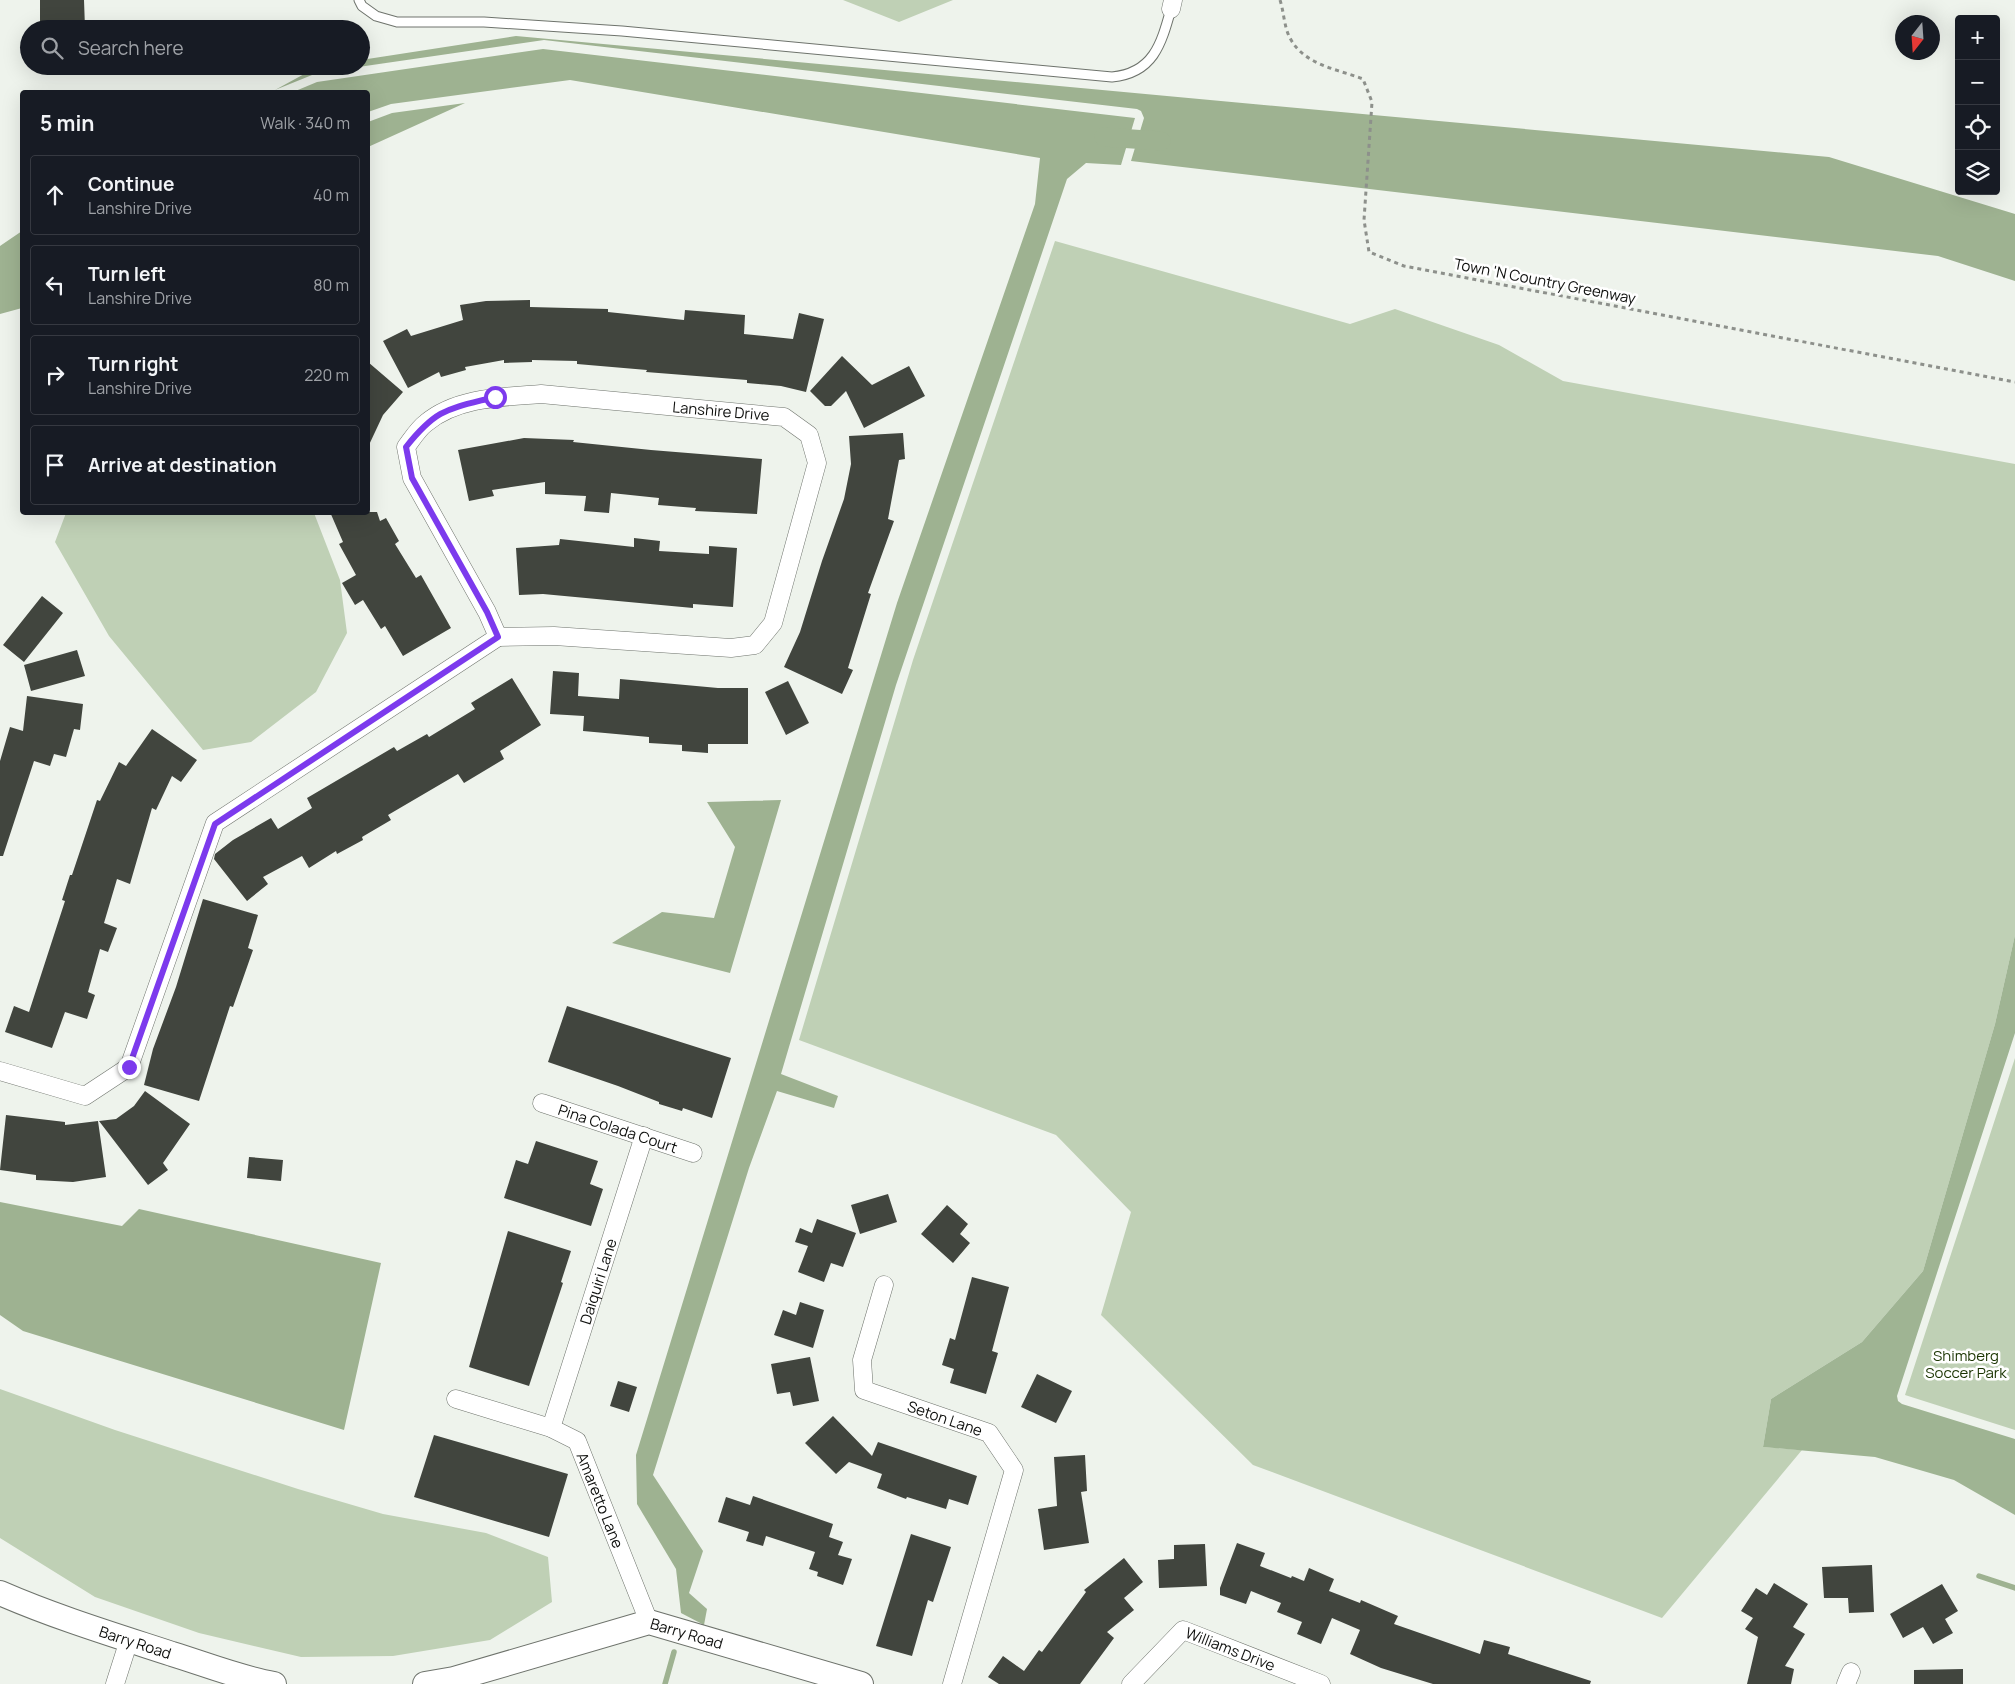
<!DOCTYPE html>
<html lang="en">
<head>
<meta charset="utf-8">
<style>
  :root { --surface:#171b24; --page:#20242c; --text:#f1f3f6; --muted:#9ea1a6; --line:#363941 }
  body { margin:0; font-family:Manrope,sans-serif; background:var(--page); color:var(--text) }
  .controls { position:absolute; right:15px; top:15px; display:grid; overflow:hidden; border-radius:5px; box-shadow:0 5px 20px #0002 }
  .controls button { width:45px; height:45px; display:grid; place-items:center; padding:0; border:0; border-bottom:1px solid var(--line); background:var(--surface); color:var(--text); font:25px sans-serif }
  .compass { position:absolute; left:1895px; top:15px; width:45px; height:45px; border-radius:50%; background:var(--surface); box-shadow:0 5px 20px #0002; rotate:197deg }
  .stop { position:absolute; width:15px; height:15px; margin:-11px; border:4px solid #7c3aed; border-radius:50%; background:#fff }
  .stop.end { background:#7c3aed; border-color:#fff; box-shadow:0 1px 5px #0008 }
  .list { margin:0; padding:0; list-style:none }
  h2 { display:flex; justify-content:space-between; align-items:center; height:65px; margin:0; padding:0 20px; font-size:21px }
  h2 small { font-size:16px; font-weight:400; color:var(--muted) }
  .list li { display:grid; grid-template-columns:32px 1fr auto; gap:15px; align-items:center; box-sizing:border-box; height:80px; margin:0 10px 10px; padding:0 10px; border:1px solid var(--line); border-radius:5px }
  .list b { display:block; font-size:19px; white-space:nowrap }
  .list p { margin:0; font-size:16px; white-space:nowrap; color:var(--muted) }
  .list em { font-size:16px; font-style:normal; color:var(--muted) }
  .icon { flex:none; width:28px; height:28px; fill:none; stroke:currentColor; stroke-width:2; stroke-linecap:round; stroke-linejoin:round }
  .map { position:relative; flex:none; width:2015px; height:1684px; overflow:hidden }
  .search { position:absolute; background:var(--surface); box-shadow:0 5px 20px #0002; left:20px; top:20px; width:350px; height:55px; display:flex; align-items:center; gap:12px; box-sizing:border-box; padding:0 18px; border-radius:28px; color:var(--muted); font-size:19px }
  .panel { position:absolute; background:var(--surface); box-shadow:0 5px 20px #0002; left:20px; top:90px; width:350px; height:425px; border-radius:5px }
  .map>svg:first-child { display:block }
  .green { fill:#bfd0b5 }
  .forest { fill:#9fb493 }
  .water { fill:#9eb291 }
  .lines { fill:none; stroke-linecap:round; stroke-linejoin:round }
  .stream { stroke:#9eb291; stroke-width:5.5 }
  .canal { stroke:#9eb291; stroke-width:19 }
  .building { fill:#41453e }
  .lane-casing { stroke:#6e736c; stroke-width:11 }
  .street-casing { stroke:#6e736c; stroke-width:19 }
  .secondary-casing { stroke:#6e736c; stroke-width:26 }
  .path { stroke:#8d908b; stroke-width:3; stroke-dasharray:4 4; stroke-linecap:butt }
  .lane { stroke:#fff; stroke-width:9 }
  .street { stroke:#fff; stroke-width:18 }
  .secondary { stroke:#fff; stroke-width:24 }
  .route { stroke:#7c3aed; stroke-width:6 }
  .labels { text-anchor:middle; dominant-baseline:central; stroke-width:5; stroke-linejoin:round; paint-order:stroke }
  .street-label { font-size:15px; fill:#0f100e; stroke:#fff }
  .park-label { font-size:15px; fill:#1b3502; stroke:#fff }
</style>
</head>
<body>
<div class="map">
<svg width="2015" height="1684" viewBox="0 0 2015 1684">
  <rect width="100%" height="100%" fill="#eef3ec"/>
  <path class="green" d="M843,0h110l-54,22z
    M1055,241l295,83 45,-15 104,36 64,36 452,83v471l-20,89 -72,247 -61,71 -91,57 -8,48 39,3 -140,168 -409,-153 -152,-150 30,-103 -75,-77 -257,-95 114,-380z
    M66,513h248l26,67 7,53 -31,59 -65,50 -48,8 -94,-114 -54,-94z
    M2015,1058v372l-110,-35z
    M0,1389l115,41 183,59 85,25 103,19 62,24 4,45 -62,38 -97,16 -92,1 -102,-24 -104,-36 -95,-59z"/>
  <path class="forest" d="M2015,935v98l-118,363 1,5 4,3 113,35v76l-61,-35 -79,-23 -112,-10 8,-48 91,-57 61,-71 72,-247z"/>
  <path class="water" d="M516,36l1313,121 186,57v67l-77,-25 -807,-95 13,-43 -3,-7 -4,-2 -593,-69 -227,33 -42,17 42,-23 44,-1v-6z
    M543,49l592,69 -14,47 -35,-2 -19,16 -171,506 -115,389 57,22 -4,12 -57,-17 -28,77 -96,307 50,76 -14,42 18,16 -3,16 -23,-12 -5,-44 -39,-65 -1,-49 261,-852 138,-399 5,-46 -470,-78 -179,24 -23,8v-20h-75l24,-10z
    M465,103l-97,44v-25l24,-9z
    M22,231v77l-22,6v-68z
    M781,800l-51,173 -118,-30 50,-31 52,6 21,-71 -28,-45z
    M0,1202l122,24 17,-17 242,54 -37,167 -321,-99 -23,-16z"/>
  <g class="lines">
    <path class="stream" d="M1979,1576l36,12
      M665,1684l9,-32"/>
    <path class="canal" d="M1104,137l57,4"/>
  </g>
  <path class="building" d="M40,0h44l1,28h-45z
    M530,300v7l78,2v3l76,8 1,-10 60,5 -1,19 49,5 6,-26 25,6 -18,73 -25,-6 -34,-3v-3l-101,-8 1,-2 -70,-6v-3l-45,-1v2l-28,1v-3l-39,7 1,3 -25,7 -2,-5 -31,16 -25,-47 24,-12 4,7 52,-16 -3,-15 26,-4z
    M842,356l30,29 37,-19 16,30 -61,32 -18,-37 -15,15h-6l-15,-15z
    M368,362l35,30 -20,23 -15,32z
    M903,433l2,26 -6,1 -11,59 6,2 -26,72 3,1 -23,74 5,2 -11,24 -58,-27 16,-35 22,-71 22,-62 7,-35 -2,-28z
    M524,438l50,2 -1,2 78,8 111,9 -5,55 -62,-3 1,-3 -38,-3 1,-7 -48,-5 -2,20 -25,-2 2,-15 -41,-2v-12l-53,8 2,6 -25,5 -11,-51z
    M330,512h47l3,9 6,-3 13,23 -4,3 21,34 5,-3 30,53 -48,28 -18,-30 -4,3 -18,-29 -8,5 -13,-22 14,-8 -17,-31 4,-2z
    M634,538l26,3 -1,10 50,3v-8l28,2 -4,59 -40,-3v4l-150,-14 -24,1 -3,-47 43,-3 1,-6 74,8z
    M42,596l21,17 -39,49 -21,-17z
    M77,650l8,26 -54,15 -7,-26z
    M553,671l26,2 -1,23 41,3 1,-20 98,9h30v56h-40v9l-26,-2v-6l-33,-2v-6l-66,-6 1,-15 -34,-2z
    M512,678l29,47 -41,26 4,8 -40,24 -6,-9 -70,41 3,5 -29,17 1,3 -26,14 -1,-3 -27,17 -7,-12 -39,21 5,7 -21,17 -33,-42 1,-5 18,-14 38,-22 7,11 34,-21 -5,-10 87,-51 3,4 30,-17 2,3 46,-28 -4,-6z
    M788,681l21,42 -23,12 -21,-43z
    M27,696l56,8 -3,26 -6,-1 -8,28 -12,-3 -4,12 -16,-5 -31,95h-3v-95l10,-34 13,4z
    M152,729l45,31 -16,22 -9,-6 -16,34 -4,-2 -22,76 -13,-5 -13,44 13,5 -9,24 -8,-3 -12,43 7,3 -8,24 -22,-7 -13,36 -47,-16 9,-26 15,6 36,-111 -3,-1 8,-25h2l25,-75 3,1 19,-39 7,4z
    M203,899l55,16 -10,33 5,2 -20,57 -3,-1 -31,95 -55,-16 9,-36 23,-62z
    M567,1006l164,52 -19,60 -29,-10 -1,3 -23,-7v-2l-41,-16 -70,-24z
    M145,1091l45,33 -27,39 5,7 -20,15 -49,-64 17,-2 18,-13z
    M6,1115l59,7v3l33,-4 8,56 -33,5 -37,-2v-5l-36,-5z
    M536,1141l62,20 -8,23 13,5 -12,37 -87,-28 12,-38 12,4z
    M249,1157l34,3 -2,21 -34,-3z
    M888,1194l9,28 -37,12 -9,-29z
    M947,1205l21,19 -8,10 10,9 -17,20 -32,-29z
    M817,1219l39,14 -13,34 -12,-4 -7,19 -26,-10 10,-26 -13,-4 5,-14 12,5z
    M508,1231l63,20 -10,31 2,1 -34,103 -60,-19z
    M972,1277l37,10 -17,64 6,2 -12,41 -36,-11 4,-14 -12,-4 8,-27 5,2z
    M800,1302l24,8 -11,38 -39,-13 9,-25 13,5z
    M810,1357l9,44 -26,5 -3,-14 -13,2 -6,-30z
    M1037,1374l35,17 -16,32 -35,-16z
    M618,1381l19,6 -8,25 -19,-6z
    M833,1416l39,40 6,-14 99,34 -9,29 -19,-6 -3,10 -39,-12 -1,2 -29,-11 5,-14 -33,-12 -13,12 -31,-31z
    M434,1435l134,39 -19,63 -135,-40z
    M1085,1455l2,36 -6,1 8,51 -45,7 -6,-41 19,-3 -3,-49z
    M753,1496l80,28 -4,13 14,5 -5,13 14,4 -9,26 -26,-9 1,-4 -9,-3 6,-17 -49,-16 -3,10 -17,-5 3,-9 -31,-10 8,-25 24,8z
    M911,1534l40,13 -18,55 -5,-2 -16,56 -36,-10z
    M1237,1543l28,10 -5,13 31,12 1,-2 12,5 5,-13 25,11 -5,12 31,12 1,-3 37,16 -4,8 86,30 4,-14 26,7 -2,7 83,27 -1,3h-157l-52,-16 -31,-14 10,-24 -28,-12 -11,26 -24,-10 5,-12 -25,-10 4,-9 -30,-12 -5,13 -26,-9v-7z
    M1205,1544l2,42 -48,2 -1,-28 16,-1v-14z
    M1124,1558l19,24 -19,16 10,12 -27,22 7,6 -34,46h-81l-11,-7 15,-21 21,15 15,-21 3,2 44,-60 -2,-2z
    M1872,1565l2,47 -25,1 -1,-15h-24l-2,-31z
    M1774,1583l34,21 -15,23 12,7 -20,32 9,3 -3,15h-44l11,-47 -13,-8 8,-11 -12,-7 15,-23 11,7z
    M1942,1584l16,27 -13,8 8,14 -20,11 -10,-17 -20,11 -13,-24z
    M1963,1669v15h-49v-14z"/>
  <g class="lines">
    <g class="lane-casing">
      <path id="lane" d="M359,0l3,6 14,10 21,6h87l138,9 490,46c41,-4 49,-32 59,-68"/>
    </g>
    <g class="street-casing">
      <g id="street">
        <path d="M1171,9l2,-9"/>
        <path d="M541,394l243,23 25,18 8,28 -44,160 -18,22 -24,3 -177,-12 -56,1 -11,-25 -75,-134 -6,-31c6,-8 12,-18 20,-24 31,-26 77,-26 115,-29z"/>
        <path d="M0,1071l85,25 44,-29 86,-244 283,-186"/>
        <path id="s1" d="M542,1103l151,50"/>
        <path id="s2" d="M884,1285l-22,75 2,30 125,43 25,37 -62,214"/>
        <path id="s3" d="M456,1399l95,29 26,13 72,181"/>
        <path id="s4" d="M551,1428l93,-292"/>
        <path d="M115,1684l14,-44"/>
        <path id="s5" d="M1131,1684l52,-54 138,54"/>
        <path d="M1846,1684l5,-12"/>
      </g>
    </g>
    <g class="secondary-casing">
      <g id="secondary">
        <path id="s6" d="M0,1593c55,24 114,42 172,61 33,10 67,24 102,30"/>
        <path id="s7" d="M425,1684l29,-5 195,-57 212,62"/>
      </g>
    </g>
    <path class="path" d="M1280,0c4,12 4,27 10,38 14,27 47,31 73,41l9,23 -8,118 5,32 35,14 611,116"/>
    <use href="#lane" class="lane"/>
    <use href="#street" class="street"/>
    <use href="#secondary" class="secondary"/>
  </g>
  <g class="lines">
    <path class="route" d="M129,1067l86,-243 283,-187 -11,-25 -75,-134 -6,-31c31,-39 42,-38 89,-50"/>
  </g>
  <g class="labels">
    <g class="street-label">
      <text transform="translate(1545 281) rotate(11)">Town 'N Country Greenway</text>
      <text transform="translate(721 411) rotate(5)">Lanshire Drive</text>
      <text stroke="none"><textPath href="#s1" startOffset="80">Pina Colada Court</textPath></text>
      <text stroke="none"><textPath href="#s4" startOffset="154">Daiquiri Lane</textPath></text>
      <text stroke="none"><textPath href="#s2" startOffset="194">Seton Lane</textPath></text>
      <text stroke="none"><textPath href="#s3" startOffset="192">Amaretto Lane</textPath></text>
      <text stroke="none"><textPath href="#s7" startOffset="272">Barry Road</textPath></text>
      <text stroke="none"><textPath href="#s6" startOffset="144">Barry Road</textPath></text>
      <text stroke="none"><textPath href="#s5" startOffset="126">Williams Drive</textPath></text>
    </g>
    <g class="park-label">
      <text x="1966" y="1355">Shimberg<tspan x="1966" dy="17">Soccer Park</tspan></text>
    </g>
  </g>
</svg>
<div class="controls">
<button>+</button>
<button>−</button>
<button><svg class="icon" aria-label="locate" viewBox="0 0 24 24"><circle cx="12" cy="12" r="6"/><path d="M12 2v4M12 18v4M2 12h4M18 12h4"/></svg></button>
<button><svg class="icon" aria-label="layers" viewBox="0 0 24 24"><path d="M12 4l9 5-9 5-9-5zM3 14l9 5 9-5"/></svg></button>
</div>
<svg class="compass" viewBox="-18 -18 36 36"><path d="M0-13l5 13h-10z" fill="#e53935"/><path d="M0 13l5-13h-10z" fill="#9ea1a6"/></svg>
<div class="stop" style="left:495px;top:397px"></div>
<div class="stop end" style="left:129px;top:1067px"></div>
<div class="search"><svg class="icon" aria-label="search" viewBox="0 0 24 24"><circle cx="10" cy="10" r="6"/><path d="M15 15l6 6"/></svg>Search here</div>
<section class="panel">
<h2>5 min<small>Walk · 340 m</small></h2>
<ul class="list">
<li><svg class="icon" aria-label="ahead" viewBox="0 0 24 24"><path d="M12 20V5M6 11l6-6 6 6"/></svg><div><b>Continue</b><p>Lanshire Drive</p></div><em>40 m</em></li>
<li><svg class="icon" aria-label="left" viewBox="0 0 24 24"><path d="M17 20v-9H6M10 6l-5 5 5 5"/></svg><div><b>Turn left</b><p>Lanshire Drive</p></div><em>80 m</em></li>
<li><svg class="icon" aria-label="right" viewBox="0 0 24 24"><path d="M7 20v-9h11M14 6l5 5-5 5"/></svg><div><b>Turn right</b><p>Lanshire Drive</p></div><em>220 m</em></li>
<li><svg class="icon" aria-label="arrive" viewBox="0 0 24 24"><path d="M6 21V4h12l-3 4 3 4H6"/></svg><div><b>Arrive at destination</b></div></li>
</ul>
</section>
</div>
</body>
</html>
